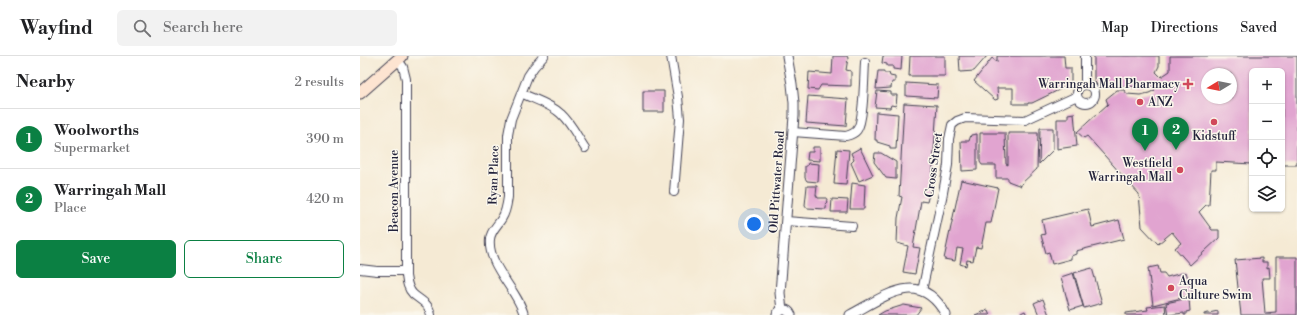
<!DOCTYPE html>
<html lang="en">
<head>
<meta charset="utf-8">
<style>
  :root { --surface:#fff; --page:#f2f2f2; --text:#202124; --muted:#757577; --line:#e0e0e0; --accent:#0b8043 }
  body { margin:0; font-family:"Libre Bodoni",serif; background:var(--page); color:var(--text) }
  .controls { position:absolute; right:12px; top:12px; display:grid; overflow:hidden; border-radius:6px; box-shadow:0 1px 3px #0004 }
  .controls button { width:36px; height:36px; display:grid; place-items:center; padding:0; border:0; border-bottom:1px solid var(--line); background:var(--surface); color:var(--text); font:20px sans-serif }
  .compass { position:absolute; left:841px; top:12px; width:36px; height:36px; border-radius:50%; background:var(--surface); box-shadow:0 1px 3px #0004; rotate:260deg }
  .you { position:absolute; left:394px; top:168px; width:14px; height:14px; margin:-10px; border:3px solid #fff; border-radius:50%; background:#1a73e8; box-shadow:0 0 0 6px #1a73e833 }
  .badge { display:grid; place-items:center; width:26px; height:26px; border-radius:50%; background:var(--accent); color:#fff; font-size:13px; font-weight:700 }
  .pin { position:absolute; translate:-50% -33px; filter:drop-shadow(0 1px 2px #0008) }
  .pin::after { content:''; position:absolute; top:21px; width:14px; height:12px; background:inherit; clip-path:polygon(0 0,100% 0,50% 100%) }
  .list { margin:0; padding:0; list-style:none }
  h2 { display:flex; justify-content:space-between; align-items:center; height:52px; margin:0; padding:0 16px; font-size:17px }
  h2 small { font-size:13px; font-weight:400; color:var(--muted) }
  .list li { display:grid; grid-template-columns:26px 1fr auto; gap:12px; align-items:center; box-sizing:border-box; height:60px; padding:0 16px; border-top:1px solid var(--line) }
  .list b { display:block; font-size:15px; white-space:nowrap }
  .list p { margin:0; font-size:13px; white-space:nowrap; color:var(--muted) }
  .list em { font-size:13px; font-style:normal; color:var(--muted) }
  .actions { display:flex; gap:8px; padding:12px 16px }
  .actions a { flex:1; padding:9px 0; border:1px solid var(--accent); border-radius:6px; text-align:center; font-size:14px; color:var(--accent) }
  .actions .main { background:var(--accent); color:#fff }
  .icon { flex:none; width:22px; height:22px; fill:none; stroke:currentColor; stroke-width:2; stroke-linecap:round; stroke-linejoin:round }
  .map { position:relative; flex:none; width:937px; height:259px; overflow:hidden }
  header { display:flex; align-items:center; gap:24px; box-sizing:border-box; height:56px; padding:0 20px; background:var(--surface); border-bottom:1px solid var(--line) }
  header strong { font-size:19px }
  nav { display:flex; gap:22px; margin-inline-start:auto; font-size:14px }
  .search { width:280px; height:36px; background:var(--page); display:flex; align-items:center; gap:10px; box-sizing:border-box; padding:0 14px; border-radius:6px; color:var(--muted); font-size:15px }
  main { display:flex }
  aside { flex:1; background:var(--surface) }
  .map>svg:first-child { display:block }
  .building { fill:#e1a4d0; fill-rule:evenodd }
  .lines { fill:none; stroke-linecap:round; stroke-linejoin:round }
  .minor-casing { stroke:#424052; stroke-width:10 }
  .tertiary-casing { stroke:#424052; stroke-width:11 }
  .secondary-casing { stroke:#424052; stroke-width:13 }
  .minor { stroke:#fff; stroke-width:8 }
  .tertiary { stroke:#fff; stroke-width:9 }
  .secondary { stroke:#fde4d1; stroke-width:11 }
  .poi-dot { fill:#d1495b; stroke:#fbf7ec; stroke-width:1.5 }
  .labels { text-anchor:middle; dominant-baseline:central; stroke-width:3; stroke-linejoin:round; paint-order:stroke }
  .poi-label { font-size:12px; fill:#22223b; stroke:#fbf7ec; text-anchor:end }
  .street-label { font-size:12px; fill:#22223b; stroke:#fbf7ec }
</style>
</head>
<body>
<header>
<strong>Wayfind</strong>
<div class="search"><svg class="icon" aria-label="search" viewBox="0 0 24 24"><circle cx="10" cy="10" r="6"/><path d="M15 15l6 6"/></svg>Search here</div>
<nav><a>Map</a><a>Directions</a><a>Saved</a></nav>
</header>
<main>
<aside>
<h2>Nearby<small>2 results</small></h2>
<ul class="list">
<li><span class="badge">1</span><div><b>Woolworths</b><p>Supermarket</p></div><em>390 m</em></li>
<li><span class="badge">2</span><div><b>Warringah Mall</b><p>Place</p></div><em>420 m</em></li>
</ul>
<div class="actions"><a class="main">Save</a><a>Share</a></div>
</aside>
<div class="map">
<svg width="937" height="259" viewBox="0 0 937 259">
  <rect width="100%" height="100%" fill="#fbf7ec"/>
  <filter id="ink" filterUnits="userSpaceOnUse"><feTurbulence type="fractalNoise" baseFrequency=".025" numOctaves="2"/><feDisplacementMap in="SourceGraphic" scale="8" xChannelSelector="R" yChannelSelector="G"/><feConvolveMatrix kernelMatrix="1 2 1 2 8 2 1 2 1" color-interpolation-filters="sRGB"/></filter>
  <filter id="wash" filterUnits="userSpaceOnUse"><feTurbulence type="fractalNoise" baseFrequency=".012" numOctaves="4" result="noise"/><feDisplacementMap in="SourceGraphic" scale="16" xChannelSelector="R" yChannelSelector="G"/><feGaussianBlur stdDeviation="0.9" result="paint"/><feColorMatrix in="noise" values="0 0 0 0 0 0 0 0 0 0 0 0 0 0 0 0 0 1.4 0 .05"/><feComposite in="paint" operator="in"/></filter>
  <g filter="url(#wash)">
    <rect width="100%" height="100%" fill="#f5ead4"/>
    <g id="blocks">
      <path class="building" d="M473,0h14l1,2 -2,12 5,1v15l-30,-1 -3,5 -10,-1 1,-17 23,2z
        M523,0h19l-1,14 -8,-1v-3h-6v-2l-5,-1z
        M550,0h35v20h-36z
        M599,0h28l-13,15 -14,1z
        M637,0h67l1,12h6v16l-39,19h-4v1h-15v-16h-16l1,11 -3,1 -21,-19 18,-23 5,4z
        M734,0h65v10l-3,6 5,5 9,-6v-15h127v109h-15v-94h-30v93l-36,-2v8h-5l-2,35h-3l-7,7 13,18h7v8l-29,27 -15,-17 6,-5 -9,-11 -14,12 -16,-17 -3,-33 -52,-58 -3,2 -7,-6 31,-28 -2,-5 11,-9h7l3,4 13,1 9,-2 6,-3 -7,-8 -7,5 -44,-2 -3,-5zM847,18h24v24h-24z
        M518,15h6v2h5l1,3 5,1v5h-3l-1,6 -15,1z
        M546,27l32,2 -1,13 -31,-2z
        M283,35h21v21h-21z
        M517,35l14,1v3h6l-1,11 -5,-1 -1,3 -15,-1z
        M448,40l40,3 -2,27 -40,-3z
        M544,47l33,2 -5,77 -5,20 -6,-1 -8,46 7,1 -5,26 -12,-2 5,-26 -11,-3 1,-25 4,-21 -3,-1z
        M516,56l22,2 -2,35h-6v-3l-13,-4v-2h-2z
        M714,57l3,33 -20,3v-30h11v-5z
        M680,72h13v22l-14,14z
        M620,77h25l1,31 2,1v-32h30l-1,36 -16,15v2l-13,-5v-3h-12v-13h-14l-2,-3z
        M617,78v36l-15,1 -1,-30h8l2,-6z
        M453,91h7v14l-13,-1 1,-8h5z
        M500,92l13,27 -14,6 -8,-18 3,-3 -3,-7z
        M477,93l12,1 -3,35 -12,-1z
        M515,97h6l15,9v17l-10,-1 -12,-16z
        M448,107l11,1 -1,18 -11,-1 -2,-3v-12h2z
        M601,124l37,8 -7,35h-5l-5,25 -5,-1 -3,14 -6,-1 -1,6 -6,-2 3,-15 -6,-1 -2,13 -11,-2z
        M492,127l13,2 -1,24h-14z
        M447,130h10l-1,9 2,3h9l-1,11 -19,-1 -2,-3z
        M472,143l16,1 -1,12h-16z
        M728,153l4,18 27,-7 5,19 -48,12v3l-5,2v3l-19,5 -3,-12 -3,1 -5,-18 4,-1 -3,-14z
        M916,201h21v58h-56l-6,-55 27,-2v4h5v6l2,-1 1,11h-8l3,35 11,-1z
        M798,210l2,7h4l3,4 19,-5 7,23 -40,10 -5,-37z
        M732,212l10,35 -18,5 -10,-35z
        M713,217l10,33 -13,4 -9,-33z
        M683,243l6,16h-10l-5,-12z
        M824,243h5l1,12 -4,1v3h-2v-2l-16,2 -2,-12z
        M544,249l17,3 -5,7h-38l7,-4z
        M805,249l1,10h-40v-2l22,-3 -1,-3z
        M628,254l2,5h-15z
        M665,255l2,4h-10z
        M858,255v4h-14v-1z"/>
    </g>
  </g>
  <g filter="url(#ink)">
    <use href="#blocks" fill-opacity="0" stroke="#424052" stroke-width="1"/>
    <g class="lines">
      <g class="minor-casing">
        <path id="minor" d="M311,0l7,41 2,22 -6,73
          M725,0v29
          M38,4l5,7 3,12v197c1,7 2,13 7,18 8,7 16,9 18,21
          M717 38a9 9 0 1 1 18 0a9 9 0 1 1-18 0Z
          M161,37c12,6 30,11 40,21 10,9 16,22 24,34
          M433,76l53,4c4,-1 8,-2 11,-6 7,-9 7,-54 8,-68
          M426,165l66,5
          M0,213l17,2h28
          M562,235l20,-93 6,-33 1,-26 3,-14 5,-4 8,-3 60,2 52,-24
          M164,259c-6,-25 -37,-49 -34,-76 1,-9 8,-14 12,-21 4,-6 5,-14 6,-21v-62l3,-16 17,-43 6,-9 10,-11"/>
      </g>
      <g class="tertiary-casing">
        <path id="tertiary" d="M422,254l-2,-17 14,-177v-13l-2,-19 -5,-28
          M417,259c3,-7 11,-7 14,0
          M490,259c34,-18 70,-48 96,0"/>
      </g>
      <g class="secondary-casing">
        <path id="secondary" d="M0,37l42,-37"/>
      </g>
      <use href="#minor" class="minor"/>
      <use href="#tertiary" class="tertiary"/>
      <use href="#secondary" class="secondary"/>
    </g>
  </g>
  <g class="poi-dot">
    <path d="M826 22h4v4h4v4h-4v4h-4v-4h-4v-4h4z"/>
    <circle cx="780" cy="46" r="4"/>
    <circle cx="854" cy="66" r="4"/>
    <circle cx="820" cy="114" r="4"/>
    <circle cx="811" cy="232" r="4"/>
  </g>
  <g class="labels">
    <g class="poi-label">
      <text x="820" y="28">Warringah Mall Pharmacy</text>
      <text x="788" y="46" text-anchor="start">ANZ</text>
      <text x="854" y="80" text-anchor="middle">Kidstuff</text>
      <text x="812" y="107">Westfield<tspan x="812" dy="14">Warringah Mall</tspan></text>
      <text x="819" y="225" text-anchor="start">Aqua<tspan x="819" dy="14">Culture Swim</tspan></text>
    </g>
    <g class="street-label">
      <text transform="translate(574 109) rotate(-82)">Cross Street</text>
      <text transform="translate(134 119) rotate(-88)">Ryan Place</text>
      <text transform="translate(417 126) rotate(-86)">Old Pittwater Road</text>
      <text transform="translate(34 135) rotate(-90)">Beacon Avenue</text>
    </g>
  </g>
</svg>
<div class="controls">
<button>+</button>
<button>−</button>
<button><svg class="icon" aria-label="locate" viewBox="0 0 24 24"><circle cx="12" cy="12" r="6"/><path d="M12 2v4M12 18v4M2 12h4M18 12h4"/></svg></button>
<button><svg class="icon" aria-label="layers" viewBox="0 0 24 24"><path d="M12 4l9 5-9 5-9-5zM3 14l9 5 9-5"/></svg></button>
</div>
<svg class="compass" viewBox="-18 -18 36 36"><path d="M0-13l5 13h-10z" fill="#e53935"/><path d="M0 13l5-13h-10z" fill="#757577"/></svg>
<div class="you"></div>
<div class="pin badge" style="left:785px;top:95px">1</div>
<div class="pin badge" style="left:816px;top:94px">2</div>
</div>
</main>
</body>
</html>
